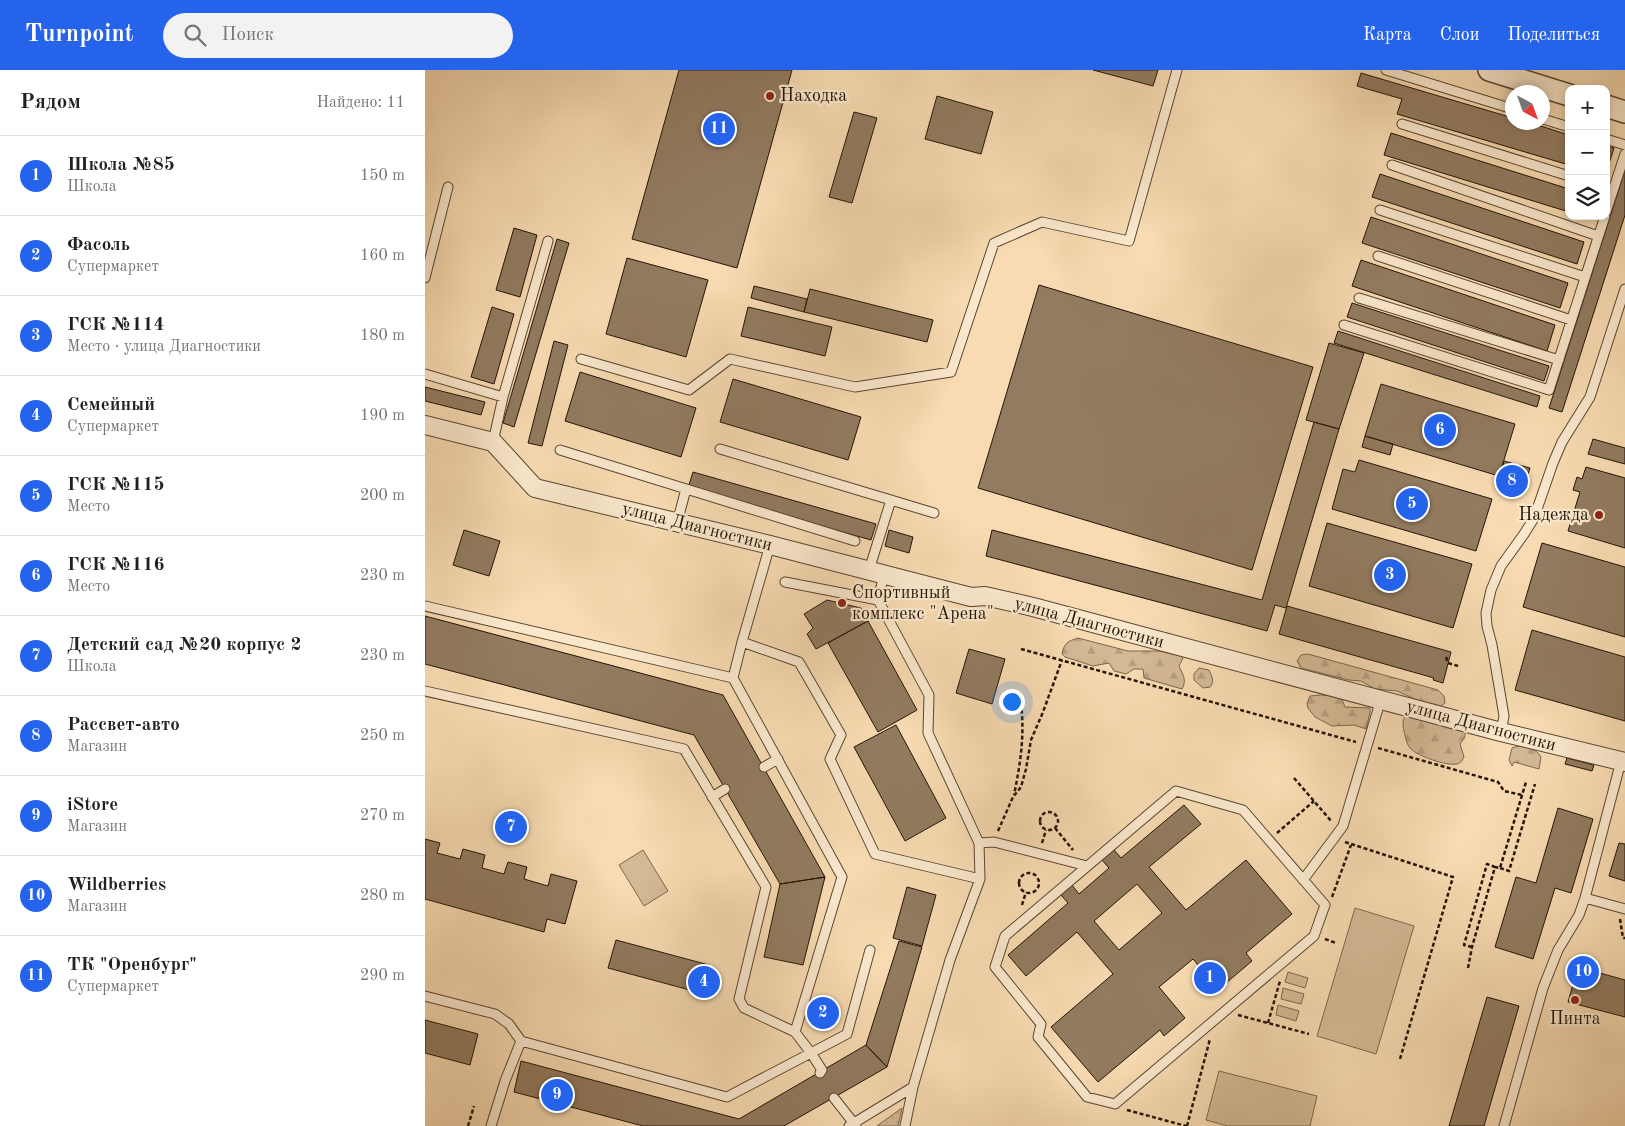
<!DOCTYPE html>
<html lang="ru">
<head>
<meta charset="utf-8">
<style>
  :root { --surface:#fff; --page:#f2f2f2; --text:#202124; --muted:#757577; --line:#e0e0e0; --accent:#2563eb }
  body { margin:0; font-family:"Old Standard TT",serif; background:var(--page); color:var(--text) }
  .controls { position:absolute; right:15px; top:15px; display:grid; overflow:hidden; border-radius:10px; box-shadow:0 2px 8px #0003 }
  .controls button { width:45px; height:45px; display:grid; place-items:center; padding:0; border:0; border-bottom:1px solid var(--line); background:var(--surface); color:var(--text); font:25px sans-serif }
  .compass { position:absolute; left:1080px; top:15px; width:45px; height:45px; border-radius:50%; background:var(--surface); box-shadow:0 2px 8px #0003; rotate:139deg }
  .you { position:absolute; left:586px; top:631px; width:18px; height:18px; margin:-12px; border:4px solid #fff; border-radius:50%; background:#1a73e8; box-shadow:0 0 0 8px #1a73e833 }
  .badge { display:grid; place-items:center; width:32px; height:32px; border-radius:50%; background:var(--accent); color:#fff; font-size:16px; font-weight:700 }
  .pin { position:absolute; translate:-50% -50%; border:2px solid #fff; box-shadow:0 1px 5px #0006 }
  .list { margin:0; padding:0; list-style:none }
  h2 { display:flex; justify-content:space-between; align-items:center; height:65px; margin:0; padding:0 20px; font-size:21px }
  h2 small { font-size:16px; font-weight:400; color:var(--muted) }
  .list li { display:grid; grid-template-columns:32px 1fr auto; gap:15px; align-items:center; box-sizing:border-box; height:80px; padding:0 20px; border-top:1px solid var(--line) }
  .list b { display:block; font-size:19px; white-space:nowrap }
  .list p { margin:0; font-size:16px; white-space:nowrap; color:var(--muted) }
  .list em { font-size:16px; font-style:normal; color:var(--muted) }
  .icon { flex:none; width:28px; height:28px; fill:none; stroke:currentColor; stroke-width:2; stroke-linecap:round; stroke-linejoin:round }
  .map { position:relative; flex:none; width:1200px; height:1056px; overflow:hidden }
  header { display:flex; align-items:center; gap:30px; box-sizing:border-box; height:70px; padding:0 25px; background:var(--accent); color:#fff }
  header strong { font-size:24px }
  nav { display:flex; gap:28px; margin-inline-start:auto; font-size:18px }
  .search { width:350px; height:45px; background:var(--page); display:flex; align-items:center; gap:12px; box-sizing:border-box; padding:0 18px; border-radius:28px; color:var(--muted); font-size:19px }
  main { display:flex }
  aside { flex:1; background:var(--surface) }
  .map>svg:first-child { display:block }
  .grass { fill:url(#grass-dots); stroke:#7c664e }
  .forest { fill:url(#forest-firs); stroke:#7c664e }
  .park { fill:#d4b995; stroke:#7c664e }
  .building { fill:#927b60; stroke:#241407; fill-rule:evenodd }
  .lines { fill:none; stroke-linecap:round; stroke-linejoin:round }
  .service-casing { stroke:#594632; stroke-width:11 }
  .minor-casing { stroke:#594632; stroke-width:20 }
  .tertiary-casing { stroke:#594632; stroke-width:24 }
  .path { stroke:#241407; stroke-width:2.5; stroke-dasharray:4 2.5; stroke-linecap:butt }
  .service { stroke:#fae8cd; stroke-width:9 }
  .minor { stroke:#fae8cd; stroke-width:18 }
  .tertiary { stroke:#fae8cd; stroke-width:21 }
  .poi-dot { fill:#8f2418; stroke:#fae8cd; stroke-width:2 }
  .labels { text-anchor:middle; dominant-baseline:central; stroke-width:4.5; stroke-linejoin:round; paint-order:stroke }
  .poi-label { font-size:18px; fill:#241407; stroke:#fae8cd; text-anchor:start }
  .street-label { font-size:18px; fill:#241407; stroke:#fae8cd }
</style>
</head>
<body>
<header>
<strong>Turnpoint</strong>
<div class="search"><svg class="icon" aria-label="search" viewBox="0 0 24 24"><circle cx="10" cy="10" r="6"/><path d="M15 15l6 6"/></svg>Поиск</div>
<nav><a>Карта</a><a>Слои</a><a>Поделиться</a></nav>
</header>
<main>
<aside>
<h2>Рядом<small>Найдено: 11</small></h2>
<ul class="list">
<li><span class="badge">1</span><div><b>Школа №85</b><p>Школа</p></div><em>150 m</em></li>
<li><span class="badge">2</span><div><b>Фасоль</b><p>Супермаркет</p></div><em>160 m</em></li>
<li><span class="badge">3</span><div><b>ГСК №114</b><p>Место · улица Диагностики</p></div><em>180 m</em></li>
<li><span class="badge">4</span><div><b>Семейный</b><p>Супермаркет</p></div><em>190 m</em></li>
<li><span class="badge">5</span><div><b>ГСК №115</b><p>Место</p></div><em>200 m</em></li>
<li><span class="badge">6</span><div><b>ГСК №116</b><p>Место</p></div><em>230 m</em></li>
<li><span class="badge">7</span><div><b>Детский сад №20 корпус 2</b><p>Школа</p></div><em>230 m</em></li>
<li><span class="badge">8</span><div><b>Рассвет-авто</b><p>Магазин</p></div><em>250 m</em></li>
<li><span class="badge">9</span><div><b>iStore</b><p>Магазин</p></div><em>270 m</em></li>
<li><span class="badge">10</span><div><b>Wildberries</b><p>Магазин</p></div><em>280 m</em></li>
<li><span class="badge">11</span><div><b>ТК &quot;Оренбург&quot;</b><p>Супермаркет</p></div><em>290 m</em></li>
</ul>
</aside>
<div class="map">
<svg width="1200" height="1056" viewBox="0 0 1200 1056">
  <defs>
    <pattern id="grass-dots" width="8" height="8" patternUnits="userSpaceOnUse" patternTransform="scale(1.25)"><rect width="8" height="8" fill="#d4b995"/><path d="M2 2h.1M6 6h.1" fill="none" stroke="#b69e7f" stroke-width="1.8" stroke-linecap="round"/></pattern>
    <pattern id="forest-firs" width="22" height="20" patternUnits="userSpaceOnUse" patternTransform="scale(1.25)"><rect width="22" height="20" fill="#d4b995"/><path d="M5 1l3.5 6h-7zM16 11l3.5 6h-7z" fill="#b69e7f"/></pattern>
  </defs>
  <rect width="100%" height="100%" fill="#f8dbb2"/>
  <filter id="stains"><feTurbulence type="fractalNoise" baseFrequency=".004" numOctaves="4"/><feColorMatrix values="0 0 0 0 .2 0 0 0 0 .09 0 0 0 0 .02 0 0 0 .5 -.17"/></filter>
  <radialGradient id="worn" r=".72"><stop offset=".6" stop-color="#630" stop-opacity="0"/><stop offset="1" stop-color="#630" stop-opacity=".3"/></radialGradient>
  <path class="grass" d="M477,1038l-4,18h-21z"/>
  <path class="forest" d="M653,568l50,13h31l22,5 2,2 -4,8c4,9 8,14 3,23l-38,-11 -1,-9h-9l-8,5 -12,-3 -5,-8 -16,3 -28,-9 -3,-3c2,-11 6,-13 16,-16z
    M883,584l130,36 6,6 1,7 -4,3 -24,-6 -20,-9 -22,-2 -14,-8 -12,-1 -48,-12 -4,-7 4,-6z
    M774,598l10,2c3,7 6,11 1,17l-7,1 -9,-8v-6z
    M896,625l20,2 4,10 25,1v4l-4,17 -12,-4 -22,1 -17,-9 -7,-9 -1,-5 3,-7z
    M983,644l52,15 5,3v5l-5,7 4,13c-2,4 -4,7 -8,7 -10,2 -38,-8 -45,-15 -5,-5 -5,-11 -7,-18 -1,-7 -3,-12 4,-17z
    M1094,676c9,2 17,2 22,11l-2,12 -25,-7 -2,4 -3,-6 3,-12z"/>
  <path class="park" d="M218,780l25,41 -24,15 -25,-41z
    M930,838l59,18 -38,128 -59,-18z
    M863,902l20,6 -3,10 -20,-6z
    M858,918l21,6 -3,10 -20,-5z
    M853,935l21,6 -3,10 -20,-6z
    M794,1001l98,25 -7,30h-82l-22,-6z"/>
  <path class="building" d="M254,0h113l-55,198 -105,-29z
    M668,0h65l-5,16z
    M936,3l152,45v4h15l41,13v30l-172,-51 5,-15 -45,-13z
    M512,26l56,16 -12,42 -56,-15z
    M429,42l23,6 -25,85 -23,-6z
    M966,63l178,56v23l-185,-57z
    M1181,76l8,2 -8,25z
    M1200,100v45l-63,197 -13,-4z
    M955,104l204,68 -7,22 -205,-67z
    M946,147l197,66 -8,25 -198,-65z
    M89,158l23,7 -17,62 -24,-7z
    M132,169l12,4 -55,184 -11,-4z
    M202,188l81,22 -22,77 -80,-23z
    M936,190l194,65 -8,26 -195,-65z
    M614,215l274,82 -61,203 -274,-82z
    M329,216l53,13 -3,13 -53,-14z
    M385,219l123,31 -6,22 -123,-30z
    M927,233l197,63 -5,15 -197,-64z
    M67,237l22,7 -20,70 -23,-7z
    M323,237l84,20 -7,29 -84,-20z
    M913,261l202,65 -3,11 -203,-64z
    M129,271l14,4 -26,101 -14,-3z
    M904,273l35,10 -25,76 -33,-9z
    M155,302l116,36 -15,49 -116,-36z
    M308,309l128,38 -13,43 -128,-38z
    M956,314l134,40 -16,52 -134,-40z
    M0,317l60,15 -4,13 -56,-14z
    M889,352l25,7 -53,179 -11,-3 -8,26 -281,-75 6,-26 270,70z
    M940,366l28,8 -3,11 -28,-8z
    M1168,369l32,9v16l-37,-10z
    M934,390l133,39 -16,52 -144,-42 11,-40 12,3z
    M1079,391l26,7 -8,25 -26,-7z
    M1161,397l39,11v70l-57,-17 12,-39 -7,-2 4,-13 5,2z
    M268,402l183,52 -5,16 -183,-52z
    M902,453l145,41 -19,64 -144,-42z
    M39,460l36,11 -11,35 -36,-11z
    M464,460l24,7 -4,16 -24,-7z
    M1117,473l83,24v70l-102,-30z
    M402,530l34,8 7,13 -52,28 -9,-15 6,-6 -9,-14z
    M862,536l164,46 -8,31 -10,-3 1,-2 -155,-44z
    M0,546l298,79 102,182 -45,7 -86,-149 -269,-71z
    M443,551l49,89 -39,22 -50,-89z
    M1107,560l93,27v64l-110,-31z
    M544,579l36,10 -13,45 -36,-11z
    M471,655l50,93 -41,23 -51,-94z
    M1142,688l27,7 -2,6 -27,-7z
    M759,735l17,19 -52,43 37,43 60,-50 46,54 -46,39 6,8 -33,28 -26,-30 -34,28 26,31 -21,18 -4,-6 -62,52 -47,-55 62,-53 -36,-42 -51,44 -18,-21 60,-52 -7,-8 11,-10 7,9 30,-26 -7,-8 12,-10 7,8zM712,814l25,29 -43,37 -25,-29z
    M1133,738l35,11 -22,74 -16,-5 -22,71 -38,-12 21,-70 20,6z
    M0,769l15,4 -3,10 23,6 3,-10 22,6 -3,13 22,6 4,-12 19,5 -3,12 24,7 3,-12 26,7 -12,43 -18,-5 -3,13 -119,-33z
    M1194,773l6,1v37l-16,-5z
    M400,807l-22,88 -39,-8 16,-73z
    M482,817l29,8 -14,51 -29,-8z
    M191,870l93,25 -8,28 -93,-25z
    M474,871l23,6 -35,120 -21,-22z
    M1153,897l47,13v37l-57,-15z
    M1062,927l32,9 -35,120h-35z
    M0,950l53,14 -8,31 -45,-12z
    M441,975l21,22 -103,59h-141l-129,-34 7,-31 218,58z"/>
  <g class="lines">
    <g class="service-casing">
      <path id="service" d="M961,0l127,39
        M1118,49l26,8
        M977,54l167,52
        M1181,69l19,6
        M967,95l206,71
        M955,140l205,67
        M1181,142l19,-58
        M953,186l193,64
        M0,208l23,-91
        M934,228l200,62
        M919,255l205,65 56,-174
        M156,289l108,31 41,-31 125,28 96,-15 43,-129 48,-21 87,19 48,-171
        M0,304l78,23
        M68,372l10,-45 45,-156
        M295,379l171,51 -22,70
        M135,380l295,91
        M466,430l43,13
        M252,453l9,-34
        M360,512l93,18
        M0,536l308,72 109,199 -47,155 16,21 11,17 -2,3
        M317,572l28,-97
        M308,608l9,-36 57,20 42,73 -11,24 45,95 105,25
        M0,621l259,58 82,138 -27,112 5,9 51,24
        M1076,662l3,-16 -12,-71 -5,-19 -1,-13 5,-23 10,-24 23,-32 10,-16 19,-55 9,-21 28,-45 35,-108
        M339,697l14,-8
        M751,721l67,19 82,95 -11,31 -199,168 -28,-7 -49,-60 3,-13 -46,-57 10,-31z
        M287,727l13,-8
        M554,773l15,-1 93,24
        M878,810l40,-54 38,-127
        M1160,828l40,11
        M0,926l70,18 14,10 12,17
        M409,1028l22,28
        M66,1056l14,-45 16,-40 206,56 120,-63 23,-84
        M424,1056l64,-39 37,-127 30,-81 -1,-36 -51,-110 1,-38 -51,-95 6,-26
        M480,1056l8,-39
        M1079,1056l39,-138 15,-38 21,-35 6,-17 36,-137"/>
    </g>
    <g class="minor-casing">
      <path id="minor" d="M0,355l68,17 42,46 235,57 201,52 14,-1 48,11 468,125 124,30"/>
    </g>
    <g class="tertiary-casing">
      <path id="tertiary" d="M1064,0l80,25
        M1181,36l19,6"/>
    </g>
    <path class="path" d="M596,579l335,93
      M1021,587l2,6 10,3
      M583,628l13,7c4,30 -1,61 -7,90
      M953,678l120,34 6,9 18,4
      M869,708l38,44
      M615 751a9 9 0 1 1 18 0a9 9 0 1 1-18 0Z
      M630,758l18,22
      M573,761l15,-34 8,-10 5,-18 5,-29 12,-28 19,-52
      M852,763l37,-32
      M920,772l108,35 -53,182
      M617,773l4,-13
      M1075,798l9,3 26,-87
      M594 813a10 10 0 1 1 20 0a10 10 0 1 1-20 0Z
      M907,827l19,-52
      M597,835l4,-13
      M1195,849l3,19h2
      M900,869l11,4
      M1047,877l-8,-2 23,-81 8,3
      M1043,898l4,-21 23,-80 5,1 26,-86
      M813,945l71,19
      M843,953l12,-42
      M702,1040l59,16
      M43,1056l6,-20
      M762,1056l23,-87"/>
    <use href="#service" class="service"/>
    <use href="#minor" class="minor"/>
    <use href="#tertiary" class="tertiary"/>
  </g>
  <g class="poi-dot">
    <circle cx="345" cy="26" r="5"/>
    <circle cx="1174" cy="445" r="5"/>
    <circle cx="417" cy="533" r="5"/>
    <circle cx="1150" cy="930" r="5"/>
  </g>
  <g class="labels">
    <g class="poi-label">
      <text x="355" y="26">Находка</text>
      <text x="1164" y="445" text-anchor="end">Надежда</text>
      <text x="427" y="523">Спортивный<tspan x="427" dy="21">комплекс "Арена"</tspan></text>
      <text x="1150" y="949" text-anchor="middle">Пинта</text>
    </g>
    <g class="street-label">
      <text transform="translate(272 457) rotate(14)">улица Диагностики</text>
      <text transform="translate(664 553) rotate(15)">улица Диагностики</text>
      <text transform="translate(1056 656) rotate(15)">улица Диагностики</text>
    </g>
  </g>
  <rect width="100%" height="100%" filter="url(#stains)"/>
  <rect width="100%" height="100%" fill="url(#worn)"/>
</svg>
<div class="controls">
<button>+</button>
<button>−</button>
<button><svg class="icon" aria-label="layers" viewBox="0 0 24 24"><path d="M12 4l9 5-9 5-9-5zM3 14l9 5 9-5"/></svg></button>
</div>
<svg class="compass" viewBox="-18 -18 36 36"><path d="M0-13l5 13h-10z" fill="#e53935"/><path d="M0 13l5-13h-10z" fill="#757577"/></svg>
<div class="you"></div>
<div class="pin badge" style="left:785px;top:908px">1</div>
<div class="pin badge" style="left:398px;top:943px">2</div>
<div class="pin badge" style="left:965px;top:505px">3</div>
<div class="pin badge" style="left:279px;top:912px">4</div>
<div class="pin badge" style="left:987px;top:434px">5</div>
<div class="pin badge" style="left:1015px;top:360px">6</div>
<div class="pin badge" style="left:86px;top:757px">7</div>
<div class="pin badge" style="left:1087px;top:411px">8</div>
<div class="pin badge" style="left:132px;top:1025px">9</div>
<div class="pin badge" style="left:1158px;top:902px">10</div>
<div class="pin badge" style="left:294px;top:59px">11</div>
</div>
</main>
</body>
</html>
